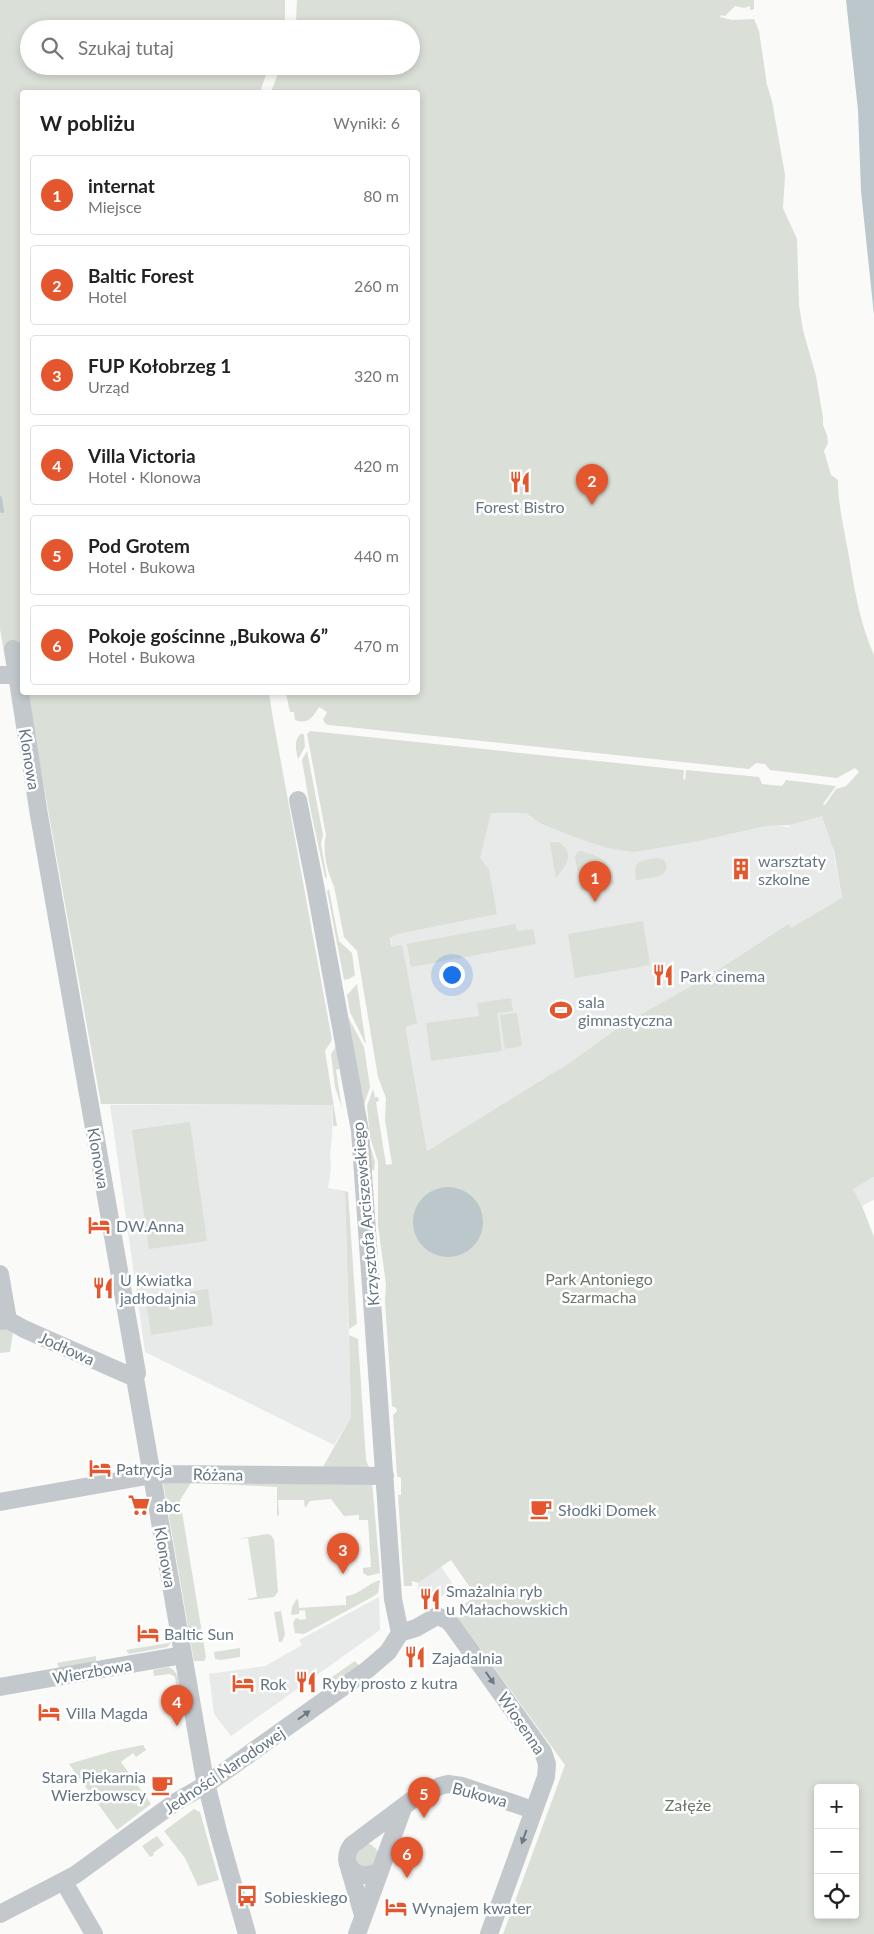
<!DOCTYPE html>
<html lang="pl">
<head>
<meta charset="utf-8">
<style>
  :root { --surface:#fff; --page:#f2f2f2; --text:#222; --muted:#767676; --line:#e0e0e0; --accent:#e4572e }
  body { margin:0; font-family:Lato,sans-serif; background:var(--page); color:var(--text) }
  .controls { position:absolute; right:15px; bottom:15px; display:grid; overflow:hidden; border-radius:5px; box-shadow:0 2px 8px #0003 }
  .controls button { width:45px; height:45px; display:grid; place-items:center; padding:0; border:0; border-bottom:1px solid var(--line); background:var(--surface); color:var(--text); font:25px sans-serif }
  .you { position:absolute; left:451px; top:974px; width:18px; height:18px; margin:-12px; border:4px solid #fff; border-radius:50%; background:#1a73e8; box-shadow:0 0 0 8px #1a73e833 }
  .badge { display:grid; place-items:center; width:32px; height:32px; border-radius:50%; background:var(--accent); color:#fff; font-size:16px; font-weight:700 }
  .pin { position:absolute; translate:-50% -41px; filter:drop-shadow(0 1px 2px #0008) }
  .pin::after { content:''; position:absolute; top:26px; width:18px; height:15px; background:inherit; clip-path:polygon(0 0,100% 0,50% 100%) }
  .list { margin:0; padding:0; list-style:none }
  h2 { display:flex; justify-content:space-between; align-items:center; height:65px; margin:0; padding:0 20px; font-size:21px }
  h2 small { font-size:16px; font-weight:400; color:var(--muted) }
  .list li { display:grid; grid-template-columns:32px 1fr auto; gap:15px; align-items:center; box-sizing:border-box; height:80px; margin:0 10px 10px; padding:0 10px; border:1px solid var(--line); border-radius:5px }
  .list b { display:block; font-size:19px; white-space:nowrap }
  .list p { margin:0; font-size:16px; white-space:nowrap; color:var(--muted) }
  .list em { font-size:16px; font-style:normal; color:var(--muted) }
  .icon { flex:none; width:28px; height:28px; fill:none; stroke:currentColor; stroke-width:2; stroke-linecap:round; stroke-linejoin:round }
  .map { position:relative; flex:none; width:874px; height:1934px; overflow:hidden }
  .search { position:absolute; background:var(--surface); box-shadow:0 2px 8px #0003; left:20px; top:20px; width:400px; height:55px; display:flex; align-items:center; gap:12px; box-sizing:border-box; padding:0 18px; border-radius:28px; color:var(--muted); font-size:19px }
  .panel { position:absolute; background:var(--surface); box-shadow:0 2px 8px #0003; left:20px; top:90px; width:400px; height:605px; border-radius:5px }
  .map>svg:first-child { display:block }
  .built { fill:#e8e9e9 }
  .green { fill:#dadfd7; fill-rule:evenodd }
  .water { fill:#bbc7cb }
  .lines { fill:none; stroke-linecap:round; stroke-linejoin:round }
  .stream { stroke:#bbc7cb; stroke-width:4 }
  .minor { stroke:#c3c8cc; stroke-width:18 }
  .oneway { fill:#6a7a87 }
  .labels { text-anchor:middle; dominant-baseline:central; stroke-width:5; stroke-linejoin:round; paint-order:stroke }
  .poi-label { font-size:16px; fill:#657683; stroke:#fff; text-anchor:start }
  .street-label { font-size:16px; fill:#657683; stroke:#fff }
  .park-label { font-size:16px; fill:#687a64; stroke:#fff }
</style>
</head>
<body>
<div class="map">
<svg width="874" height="1934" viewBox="0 0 874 1934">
  <rect width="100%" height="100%" fill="#fafaf8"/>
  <path class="built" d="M364,780l425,47v-18l34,-3 5,16 14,77 -52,30 -2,-5 -79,52 -84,47 -56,40 -142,88z
    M110,1105h223l-1,32 -2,16 1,15 -3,20 17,3 6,226 -17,28 -189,-93z
    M874,1177v23l-12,6 -9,-17z
    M441,1567l14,20 -25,17 -12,-15v-6z
    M379,1597l1,33 -149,106 -17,-22 -5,-40 56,-8 37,-21 -3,-5z"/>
  <path class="green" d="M0,0h285v19l-3,10h-253v37h240l-9,26h-238v573l-16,-1 -6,-35z
    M297,0h457v9l-4,1v-4l-6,2 -9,-2 -10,10 -4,-1 -1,2 12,3 22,-1 5,12 8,54 5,16 13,74 -2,33 14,31 2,66 4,25 13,46 7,42v7l4,10 1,8 -4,8 7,24 7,5c0,23 5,44 9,66 7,38 11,73 27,109v522l-21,12 9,17 12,31v697h-371l62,-169 -107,-147 1,-10 17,-12 -25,-36 -33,23 -6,-2v5h-8l-6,-91h3v-17l-4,-2 -4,-61 4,-4 -1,-3 -4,-2 -7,-105 1,-17 -8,-58v-64l-8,-25 -3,-31 6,-17 2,8h3l1,4 -3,1 10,63 6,-1 -7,-44 1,-22 -8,-21 -21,-126 -13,-14 -10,-51c-7,-14 -12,-36 -8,-51l-19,-101 3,-3 10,1 364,38 -1,9 2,1 1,-10 73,7 3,7 20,2 4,-6 50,6 -13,18 2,1 11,-16 10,-3 13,-14 -4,-4 -18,10 -67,-8 -5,-6 -9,-1 -7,6 -420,-44 -3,-1 -3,-4 4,-8 -8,-5c-6,10 -11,18 -24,13l-1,-8h-4l-4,-19 132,-1v-600h-147l10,-26h130v-37h-117l2,-7zM491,813h35l16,11 35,14 30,10 27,4 65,-11 66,-15 24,-1 33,-9 12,35 8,47 -51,30 -3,-4 -79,52 -84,47 -56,40 -142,88 -21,-122v-2l11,-4 -15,-78 -10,2 -2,-9 7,-4 100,-20 -8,-44 -9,-12zM818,1788h37v127h-37z
    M27,693h242l4,26 59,321 -7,11 12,75h-4v-21l-232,-1z
    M302,733l2,2 1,12 -7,12c-2,-10 -5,-19 4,-26z
    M307,751l16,84 -2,9 6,34 -2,-1 -15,-70 -8,-47z
    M559,842c17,13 7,23 -3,36l-6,-35z
    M581,851c23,7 29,9 33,33l-33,6 -6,-33 2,-5z
    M657,858c5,1 8,2 9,7 3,14 -22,13 -30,15 -3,-20 4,-19 21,-22z
    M329,889l10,52 13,12 3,22 -6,4 -5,1 -17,-89z
    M643,921l7,44 -75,13 -7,-44z
    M515,924l2,7 16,-2 3,15 -125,23 -4,-23z
    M357,984l9,61 -16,-33 -3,-17z
    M511,998l2,13 -16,2 5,38 -71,10 -5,-38 53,-7 -2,-13z
    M346,1013l18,34 6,40 -6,18 3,30 8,27 -1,9 -4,-3z
    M517,1013l5,33 -17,3 -5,-34z
    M338,1043l1,26 -3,1 6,38 -7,-21 -4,-33z
    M190,1122l17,119 -58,8 -17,-119z
    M345,1191l3,1 9,132 -8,5z
    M208,1289l5,36 -62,10 -5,-37z
    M0,1326l13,6 -3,20 -10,1z
    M349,1335l9,4 8,121 3,7h-46l28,-50z
    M198,1478v5h-7l-11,17 26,157 -2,4h-10l-31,-179z
    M200,1478l172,4 8,91 -12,3 -5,-3v-5l8,-1 -3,-47h-9v-5l-15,1 -13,-17 -21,2 -5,7 -1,-8h-26l1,15 -2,1v-29l-77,-4z
    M267,1534l4,1 3,5 4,52 -4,5 -25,3 -2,-1 10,-2 -9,-59 -11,1z
    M380,1580l-2,13 -4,3 -70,38 -9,-1 -2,-10 2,-4 4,-1v2l7,-1 -1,-9 -6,1v3l-8,1 1,-8 4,-7 2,-1 1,9 47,-3v-9c13,-1 21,-12 34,-16z
    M281,1611l4,23 -3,8h-3l-5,-30z
    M170,1639l1,4 -4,4 -38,7 -3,-4 43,-7 -1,-3z
    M240,1648v9l-19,3 -6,-1 -1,-7z
    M96,1656v6l-37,6 -2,-5z
    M355,1661l6,7 -23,16 -4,-2 -2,-5z
    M168,1667c9,3 10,10 12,19h-4l-1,-9 -5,-3 -16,2 -1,-6z
    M143,1745l3,5 -10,7 -3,-4 -12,9 30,42 -34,26 -48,-66 44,-13z
    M194,1809l6,3 19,68 -21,6 -13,-28 -21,-27z
    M157,1836l7,9 -11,8 1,2 -4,2 -8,-11z
    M366,1843l6,2 6,6 -3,16 -19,1 -1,-21z"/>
  <path class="water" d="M846,0h28v315l-13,-124 -3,-81z
    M413 1222a35 35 0 1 1 70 0a35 35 0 1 1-70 0Z"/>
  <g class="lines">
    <path class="stream" d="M0,498l2,13"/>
    <path class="minor" d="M13,649l26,166 98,558 -2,5 69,397 15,60 28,99
      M0,675h17
      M298,800l17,85 45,246 33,468 7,34
      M0,1274l8,46
      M0,1321l8,-1 16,9 111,49
      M0,1502l158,-28 227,2
      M0,1687l183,-32
      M348,1864l15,51
      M380,1871c-21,13 -43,-6 -28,-26l60,-45 28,-14 8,-2 14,2 71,24
      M64,1882l30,52
      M0,1914l75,-39 99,-72 33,-19 160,-114 21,-18 12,-19 16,-5 21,-12 10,4 5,5 91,127 4,12 -1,13 -57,157
      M357,1934l46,-126"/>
  </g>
  <defs><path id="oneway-solid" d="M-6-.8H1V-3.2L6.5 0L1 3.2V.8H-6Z" transform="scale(1.25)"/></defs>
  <g class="oneway">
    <use href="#oneway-solid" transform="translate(490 1678) rotate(55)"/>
    <use href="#oneway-solid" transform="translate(304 1715) rotate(-36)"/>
    <use href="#oneway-solid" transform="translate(524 1837) rotate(110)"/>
  </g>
  <defs>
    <g id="restaurant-bare" transform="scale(1.725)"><path d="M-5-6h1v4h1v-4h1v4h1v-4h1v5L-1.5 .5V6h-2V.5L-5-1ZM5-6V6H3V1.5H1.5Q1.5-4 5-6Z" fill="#e4572e" stroke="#fff" stroke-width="2.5" paint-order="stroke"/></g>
    <g id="building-bare" transform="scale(1.725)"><path d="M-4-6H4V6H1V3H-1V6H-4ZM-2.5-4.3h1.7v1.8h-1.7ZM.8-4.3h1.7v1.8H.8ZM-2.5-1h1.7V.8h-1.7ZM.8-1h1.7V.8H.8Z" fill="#e4572e" stroke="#fff" stroke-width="2.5" paint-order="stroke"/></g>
    <g id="stadium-bare" transform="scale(1.725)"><path d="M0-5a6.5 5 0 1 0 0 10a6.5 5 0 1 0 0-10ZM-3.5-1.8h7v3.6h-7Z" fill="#e4572e" stroke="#fff" stroke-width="2.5" paint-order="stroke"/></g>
    <g id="hotel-bare" transform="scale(1.725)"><path d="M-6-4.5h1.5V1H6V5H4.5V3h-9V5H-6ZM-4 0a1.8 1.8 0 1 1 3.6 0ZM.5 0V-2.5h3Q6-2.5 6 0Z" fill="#e4572e" stroke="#fff" stroke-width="2.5" paint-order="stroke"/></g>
    <g id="supermarket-bare" transform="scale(1.725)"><path d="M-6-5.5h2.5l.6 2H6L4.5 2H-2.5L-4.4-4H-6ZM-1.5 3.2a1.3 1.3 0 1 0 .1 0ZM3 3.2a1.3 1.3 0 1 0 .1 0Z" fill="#e4572e" stroke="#fff" stroke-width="2.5" paint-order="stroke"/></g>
    <g id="cafe-bare" transform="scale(1.725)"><path d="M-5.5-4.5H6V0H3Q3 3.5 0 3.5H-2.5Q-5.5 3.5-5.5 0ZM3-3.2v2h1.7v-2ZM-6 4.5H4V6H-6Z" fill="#e4572e" stroke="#fff" stroke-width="2.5" paint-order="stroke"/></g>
    <g id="bus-bare" transform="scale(1.725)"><path d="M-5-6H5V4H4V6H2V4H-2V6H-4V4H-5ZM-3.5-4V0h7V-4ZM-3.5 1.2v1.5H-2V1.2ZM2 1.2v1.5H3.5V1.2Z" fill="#e4572e" stroke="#fff" stroke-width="2.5" paint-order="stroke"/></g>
  </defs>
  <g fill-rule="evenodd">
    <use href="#restaurant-bare" x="520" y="482"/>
    <use href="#building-bare" x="741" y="869"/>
    <use href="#restaurant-bare" x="663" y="975"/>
    <use href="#stadium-bare" x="561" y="1010"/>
    <use href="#hotel-bare" x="99" y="1225"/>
    <use href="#restaurant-bare" x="103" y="1288"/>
    <use href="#hotel-bare" x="100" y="1468"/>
    <use href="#supermarket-bare" x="139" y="1505"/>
    <use href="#cafe-bare" x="541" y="1509"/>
    <use href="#restaurant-bare" x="430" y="1599"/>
    <use href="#hotel-bare" x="148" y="1633"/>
    <use href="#restaurant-bare" x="415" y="1657"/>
    <use href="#restaurant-bare" x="306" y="1682"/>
    <use href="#hotel-bare" x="243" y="1683"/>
    <use href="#hotel-bare" x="49" y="1712"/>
    <use href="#cafe-bare" x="162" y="1785"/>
    <use href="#bus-bare" x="247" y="1896"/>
    <use href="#hotel-bare" x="396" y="1907"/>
  </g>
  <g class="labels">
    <g class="poi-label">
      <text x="520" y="506" text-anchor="middle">Forest Bistro</text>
      <text x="758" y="860">warsztaty<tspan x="758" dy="18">szkolne</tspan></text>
      <text x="680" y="975">Park cinema</text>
      <text x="578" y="1001">sala<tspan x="578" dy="18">gimnastyczna</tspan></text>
      <text x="116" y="1225">DW.Anna</text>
      <text x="120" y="1279">U Kwiatka<tspan x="120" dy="18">jadłodajnia</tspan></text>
      <text x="116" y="1468">Patrycja</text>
      <text x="156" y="1505">abc</text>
      <text x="558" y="1509">Słodki Domek</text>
      <text x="446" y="1590">Smażalnia ryb<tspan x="446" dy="18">u Małachowskich</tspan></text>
      <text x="164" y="1633">Baltic Sun</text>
      <text x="432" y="1657">Zajadalnia</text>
      <text x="322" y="1682">Ryby prosto z kutra</text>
      <text x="260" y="1683">Rok</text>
      <text x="66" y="1712">Villa Magda</text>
      <text x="146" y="1776" text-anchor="end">Stara Piekarnia<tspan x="146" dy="18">Wierzbowscy</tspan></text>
      <text x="264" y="1896">Sobieskiego</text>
      <text x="412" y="1907">Wynajem kwater</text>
    </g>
    <g class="street-label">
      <text transform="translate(30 759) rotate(81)">Klonowa</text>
      <text transform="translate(99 1158) rotate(80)">Klonowa</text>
      <text transform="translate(365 1214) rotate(-95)">Krzysztofa Arciszewskiego</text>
      <text transform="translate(67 1348) rotate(24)">Jodłowa</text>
      <text transform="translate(218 1474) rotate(1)">Różana</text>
      <text transform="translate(166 1557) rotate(80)">Klonowa</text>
      <text transform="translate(92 1671) rotate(-10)">Wierzbowa</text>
      <text transform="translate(522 1723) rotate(56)">Wiosenna</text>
      <text transform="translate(224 1770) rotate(-34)">Jedności Narodowej</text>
      <text transform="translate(480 1794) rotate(15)">Bukowa</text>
    </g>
    <g class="park-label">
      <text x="599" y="1278">Park Antoniego<tspan x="599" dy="18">Szarmacha</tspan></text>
      <text x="688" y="1804">Załęże</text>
    </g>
  </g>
</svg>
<div class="controls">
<button>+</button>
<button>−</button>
<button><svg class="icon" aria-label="locate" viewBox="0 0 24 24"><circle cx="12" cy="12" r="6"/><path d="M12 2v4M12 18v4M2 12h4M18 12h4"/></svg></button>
</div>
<div class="you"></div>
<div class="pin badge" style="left:595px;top:902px">1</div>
<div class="pin badge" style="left:592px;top:505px">2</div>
<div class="pin badge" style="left:343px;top:1574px">3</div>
<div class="pin badge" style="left:177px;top:1726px">4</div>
<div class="pin badge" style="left:424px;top:1818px">5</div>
<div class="pin badge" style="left:407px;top:1878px">6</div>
<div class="search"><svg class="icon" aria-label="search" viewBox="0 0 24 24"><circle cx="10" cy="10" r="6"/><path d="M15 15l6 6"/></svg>Szukaj tutaj</div>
<section class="panel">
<h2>W pobliżu<small>Wyniki: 6</small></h2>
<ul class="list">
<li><span class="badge">1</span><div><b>internat</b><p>Miejsce</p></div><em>80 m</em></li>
<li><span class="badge">2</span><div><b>Baltic Forest</b><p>Hotel</p></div><em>260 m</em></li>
<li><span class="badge">3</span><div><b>FUP Kołobrzeg 1</b><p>Urząd</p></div><em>320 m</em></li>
<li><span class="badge">4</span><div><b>Villa Victoria</b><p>Hotel · Klonowa</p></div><em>420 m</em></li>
<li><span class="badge">5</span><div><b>Pod Grotem</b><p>Hotel · Bukowa</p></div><em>440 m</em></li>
<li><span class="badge">6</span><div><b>Pokoje gościnne „Bukowa 6”</b><p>Hotel · Bukowa</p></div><em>470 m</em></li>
</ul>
</section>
</div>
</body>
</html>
